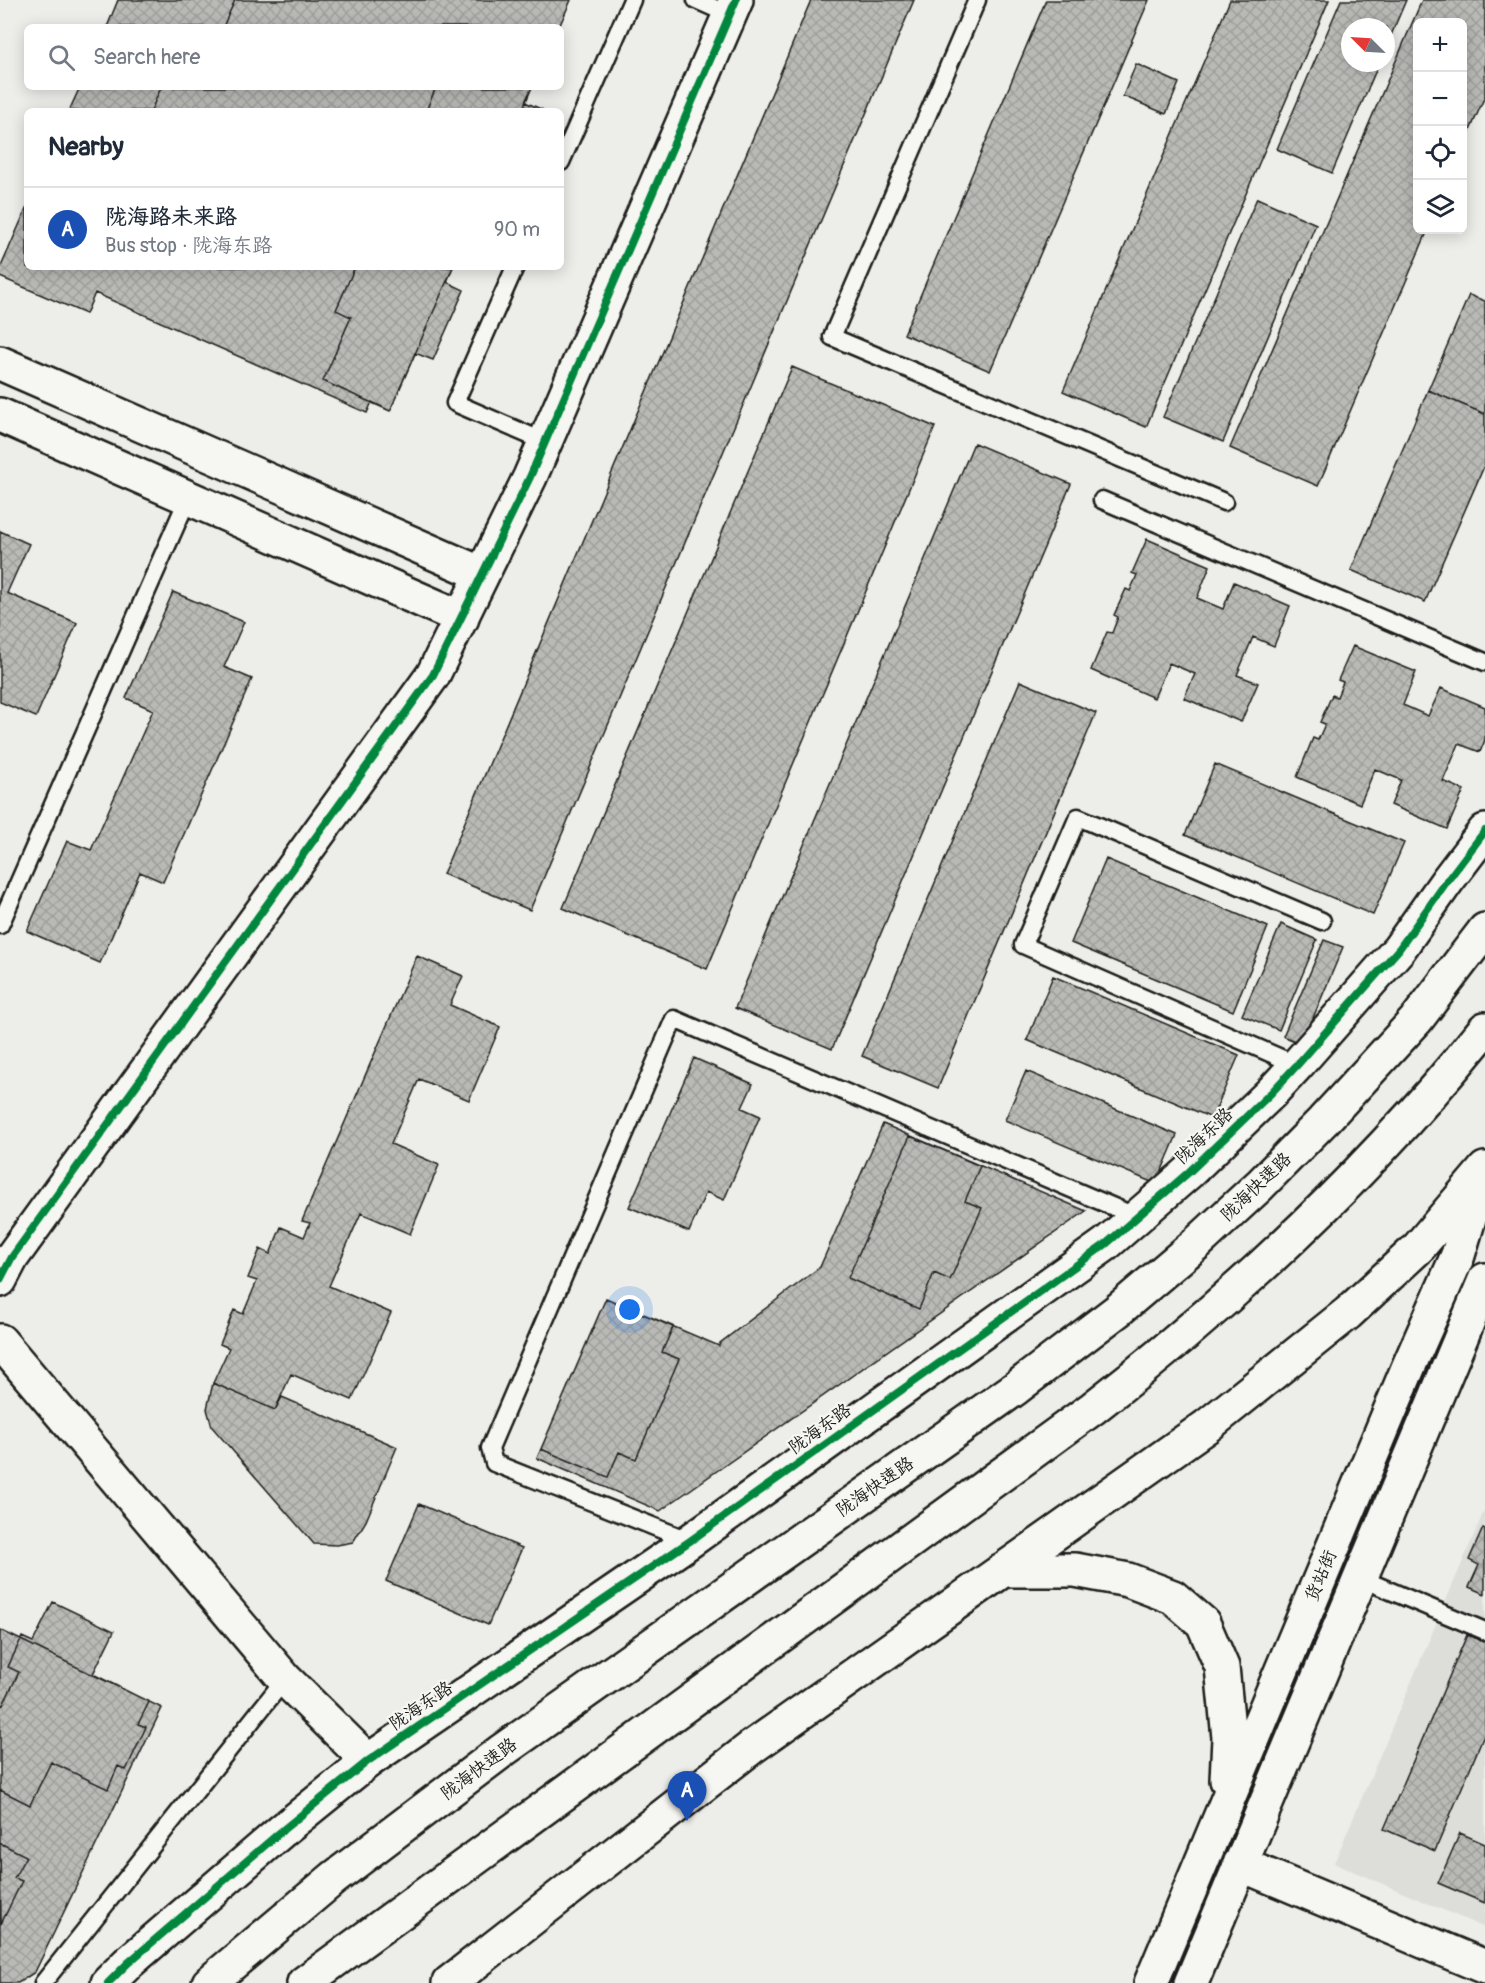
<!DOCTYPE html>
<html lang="en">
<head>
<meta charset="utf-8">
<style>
  :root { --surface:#fff; --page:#f2f2f3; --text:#1f2937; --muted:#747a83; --line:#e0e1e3; --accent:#111827 }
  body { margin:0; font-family:Pangolin,"LXGW WenKai TC",sans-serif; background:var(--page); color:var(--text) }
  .controls { position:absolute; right:18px; top:18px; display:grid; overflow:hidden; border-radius:9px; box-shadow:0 3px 15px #0003 }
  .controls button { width:54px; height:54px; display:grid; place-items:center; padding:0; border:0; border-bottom:2px solid var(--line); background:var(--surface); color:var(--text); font:30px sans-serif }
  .compass { position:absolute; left:1341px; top:18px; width:54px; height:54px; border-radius:50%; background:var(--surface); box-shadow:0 3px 15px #0003; rotate:294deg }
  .you { position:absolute; left:630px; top:1310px; width:21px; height:21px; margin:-15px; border:4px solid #fff; border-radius:50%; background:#1a73e8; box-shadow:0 0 0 9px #1a73e833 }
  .badge { display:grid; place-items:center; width:39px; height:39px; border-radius:50%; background:var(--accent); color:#fff; font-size:20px; font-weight:700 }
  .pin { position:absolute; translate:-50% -50px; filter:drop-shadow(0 2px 3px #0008) }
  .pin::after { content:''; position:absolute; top:32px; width:21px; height:18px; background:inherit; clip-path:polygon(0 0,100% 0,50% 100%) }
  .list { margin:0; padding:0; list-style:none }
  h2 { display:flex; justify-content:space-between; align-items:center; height:78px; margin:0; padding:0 24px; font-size:26px }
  h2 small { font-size:20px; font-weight:400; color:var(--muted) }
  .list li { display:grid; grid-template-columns:39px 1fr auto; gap:18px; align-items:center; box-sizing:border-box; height:84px; padding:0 24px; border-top:2px solid var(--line) }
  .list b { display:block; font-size:22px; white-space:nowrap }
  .list p { margin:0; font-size:20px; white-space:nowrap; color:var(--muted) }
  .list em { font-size:20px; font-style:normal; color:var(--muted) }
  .icon { flex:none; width:33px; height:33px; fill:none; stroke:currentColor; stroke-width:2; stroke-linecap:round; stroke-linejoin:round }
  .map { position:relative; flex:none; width:1485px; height:1983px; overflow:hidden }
  .search { position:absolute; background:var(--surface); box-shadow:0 3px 15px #0003; left:24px; top:24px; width:540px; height:66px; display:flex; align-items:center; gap:15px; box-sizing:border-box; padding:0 21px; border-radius:9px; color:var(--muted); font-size:22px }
  .panel { position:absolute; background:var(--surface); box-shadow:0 3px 15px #0003; left:24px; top:108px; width:540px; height:162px; border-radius:9px }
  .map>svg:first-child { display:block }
  .built { fill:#ddddda }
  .building { fill:url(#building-cross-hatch); stroke:#1c1c1c; stroke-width:1.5 }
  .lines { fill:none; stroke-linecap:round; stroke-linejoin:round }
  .lane-casing { stroke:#1c1c1c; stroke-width:21 }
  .street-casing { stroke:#1c1c1c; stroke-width:38 }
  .secondary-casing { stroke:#1c1c1c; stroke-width:38 }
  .highway-casing { stroke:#1c1c1c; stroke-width:38 }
  .lane { stroke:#f6f6f2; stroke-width:16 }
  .street { stroke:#f6f6f2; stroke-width:33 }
  .secondary { stroke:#f6f6f2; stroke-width:33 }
  .highway { stroke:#f6f6f2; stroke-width:33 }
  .cycleway-casing { stroke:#f6f6f2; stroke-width:11 }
  .cycleway { stroke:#00873e; stroke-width:8 }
  .labels { text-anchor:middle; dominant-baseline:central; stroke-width:4.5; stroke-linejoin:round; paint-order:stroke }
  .street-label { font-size:18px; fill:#1c1c1c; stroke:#f6f6f2 }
</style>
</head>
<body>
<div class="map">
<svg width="1485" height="1983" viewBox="0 0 1485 1983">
  <defs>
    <pattern id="building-cross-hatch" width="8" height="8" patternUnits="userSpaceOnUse" patternTransform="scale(1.5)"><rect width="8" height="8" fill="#b9b9b6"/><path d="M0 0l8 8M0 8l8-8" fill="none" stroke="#9e9e9c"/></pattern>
  </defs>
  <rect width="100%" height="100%" fill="#edede9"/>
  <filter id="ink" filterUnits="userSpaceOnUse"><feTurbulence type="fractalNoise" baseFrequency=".0167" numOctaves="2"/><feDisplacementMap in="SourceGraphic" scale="12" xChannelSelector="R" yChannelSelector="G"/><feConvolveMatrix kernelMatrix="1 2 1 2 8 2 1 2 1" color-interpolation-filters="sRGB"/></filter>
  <g filter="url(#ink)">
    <path class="built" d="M1485,1509v419l-151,-65z"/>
    <path class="building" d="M118,0h117l-12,27h-116z
      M118,0h453l-12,27h-452z
      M811,0h103l-384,910 -87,-36z
      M1046,0h103l-159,371 -86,-37z
      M1230,0h99l-183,427 -83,-36z
      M1341,0h65l-20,47v-20h-36v36h29l-47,110 -55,-24z
      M1422,0h63v96l-23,53v-127h-44v208h10l-110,256 -88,-38z
      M1136,64l43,19 -13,31 -43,-18z
      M80,87h81l-10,24h-82z
      M80,87h452l-10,24h-453z
      M436,87h96l-7,15 18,8 -117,1z
      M1257,198l59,26 -93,218 -60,-25z
      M27,207v60h426l-63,144 -18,-9 -5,11 -272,-120 -9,21 -86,-37v-8z
      M355,267h98l-6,15 17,8 -31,70 -18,-7 -25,58 -67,-30 28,-64 -15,-7z
      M1469,295l16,6v113l-57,-24z
      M792,367l143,60 -228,542 -144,-61z
      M1428,390l57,24v50l-60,138 -74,-32z
      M974,443l97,41 -239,565 -97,-41z
      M0,531l29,13 -22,49 70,30 -41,94 -36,-15z
      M1147,539l63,27 -13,32 26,11 11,-27 56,24 -16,40 -21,-9 -16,38 21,8 -17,39 -57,-24 11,-24 -26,-11 -15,35 -63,-28 16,-38 5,1 6,-16 -4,-2 12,-26 4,2 7,-16 -5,-2z
      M173,592l71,30 -20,45 28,12 -89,203 -23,-10 -40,91 -73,-32 40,-90 24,9 62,-140 -27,-12z
      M1353,646l63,26 -13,33 25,11 13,-28 44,19v33l-5,12 -21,-8 -16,37 21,9 -17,39 -56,-24 10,-25 -26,-11 -15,35 -63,-27 16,-39 5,2 7,-16 -5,-2 12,-27 5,2 6,-15 -5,-2z
      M1020,681l76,32 -158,375 -76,-32z
      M1215,764l189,79 -31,72 -188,-80z
      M1106,859l162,68 -35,84 -162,-68z
      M1281,924l36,16 -38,90 -37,-15z
      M1324,940l19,7 -41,97 -19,-8z
      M417,956l46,20 -13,29 50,22 -31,73 -50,-21 -28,65 48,21 -29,69 -49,-21 -32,73 62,27 -39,87 -61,-26 -16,36 -62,-27 16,-35 -9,-4 14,-34 9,4 14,-33 -9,-3 12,-29 10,5 11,-27 23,10 6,-14 -8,-2z
      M1053,976l186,79 -27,63 -185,-78z
      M694,1058l59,26 -11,24 18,8 -36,84 -18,-8 -17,40 -60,-25z
      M1026,1071l151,64 -21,49 -151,-64z
      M883,1124l203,87 -426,300 -123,-53 69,-160 113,48 1,-3 100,-76z
      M910,1136l70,30 -15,35 17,7 -32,72 -16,-7 -15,36 -71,-31z
      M606,1298l67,29 -11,25 17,7 -43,100 -17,-7 -11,25 -67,-28z
      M213,1383l62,27 7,-13 115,50 -31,74 -13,21 -16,3 -23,-1 -102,-117 -5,-18z
      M419,1504l103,44 -34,77 -102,-44z
      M1483,1528l2,1v65l-16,-7 10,-22 -10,-5z
      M53,1602l61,29 -21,43 56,28 -11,22 8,3 -20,43 -8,-4 -10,23 -57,-27 -21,43 -30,-15v-86l3,1 16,-33 -11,-5 14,-30 11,5z
      M0,1630l162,78 -127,264 -17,11h-18z
      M1467,1635l18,7v91l-50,118 -51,-22z
      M1460,1833l25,11v59l-47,-20z
      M0,1843l26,13 -12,22 8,3 -21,43z"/>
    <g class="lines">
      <g class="lane-casing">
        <path id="lane" d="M696,0l34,15
          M977,0l-145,337 392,165
          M561,162l71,-162
          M515,267l-60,136 90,39
          M1102,500l383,162
          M0,925l188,-427
          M1297,1065l-274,-120 55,-128 244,104
          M690,1541l-196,-78 -4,-15 184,-429 463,198
          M1360,1578l125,53
          M43,1983l242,-304"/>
      </g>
      <g class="street-casing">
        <path id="street" d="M0,363l482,211
          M0,415l462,203
          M0,1280l12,-23 421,-582 97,-198 206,-477
          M0,1341l285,338 83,82
          M1240,1864l245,103"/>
      </g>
      <g class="secondary-casing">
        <path id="secondary" d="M1002,1570h73l53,10 45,17 30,26 19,44 7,71 -2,42
          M108,1983l20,-20 156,-134 84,-68 322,-220 416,-297 83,-72 82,-79 26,-28 102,-116 48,-68 38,-50
          M449,1983l303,-236 455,-321 141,-113 70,-65 67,-79
          M1151,1983l257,-615 50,-113 21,-70
          M1191,1983l294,-703"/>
      </g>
      <g class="highway-casing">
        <path id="highway" d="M209,1983l125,-105 169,-128 513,-362 101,-77 79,-67 64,-59 63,-64 94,-102 68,-89
          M304,1983l789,-575c145,-112 277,-236 392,-379"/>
      </g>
      <use href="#lane" class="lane"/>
      <use href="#street" class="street"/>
      <use href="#secondary" class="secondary"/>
      <use href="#highway" class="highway"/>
      <g class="cycleway-casing">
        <path id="cycleway" d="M0,1280l12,-23 421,-582 97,-198 206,-477
          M108,1983l20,-20 156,-134 84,-68 322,-220 416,-297 83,-72 82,-79 26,-28 102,-116 48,-68 38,-50"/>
      </g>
      <use href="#cycleway" class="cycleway"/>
    </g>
  </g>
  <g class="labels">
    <g class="street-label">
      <text transform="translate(1204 1136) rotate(-44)">陇海东路</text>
      <text transform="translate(1256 1187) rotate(-44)">陇海快速路</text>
      <text transform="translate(820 1429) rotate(-36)">陇海东路</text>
      <text transform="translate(875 1487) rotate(-35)">陇海快速路</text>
      <text transform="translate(1321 1576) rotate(-67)">货站街</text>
      <text transform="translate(421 1706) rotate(-34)">陇海东路</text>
      <text transform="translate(479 1769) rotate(-37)">陇海快速路</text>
    </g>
  </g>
</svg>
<div class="controls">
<button>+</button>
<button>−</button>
<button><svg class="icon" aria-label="locate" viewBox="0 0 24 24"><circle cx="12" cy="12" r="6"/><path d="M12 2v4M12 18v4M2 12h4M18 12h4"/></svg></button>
<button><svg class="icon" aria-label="layers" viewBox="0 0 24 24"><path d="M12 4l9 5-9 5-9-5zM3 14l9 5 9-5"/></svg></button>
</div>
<svg class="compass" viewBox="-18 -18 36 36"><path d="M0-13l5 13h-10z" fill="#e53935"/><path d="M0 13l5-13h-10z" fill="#747a83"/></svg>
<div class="you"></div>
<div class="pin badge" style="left:687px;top:1821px;background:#1a4fb4">A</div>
<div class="search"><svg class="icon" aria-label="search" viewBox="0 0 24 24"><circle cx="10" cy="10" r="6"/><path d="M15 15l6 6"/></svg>Search here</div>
<section class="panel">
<h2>Nearby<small></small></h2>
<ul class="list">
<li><span class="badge" style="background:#1a4fb4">A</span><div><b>陇海路未来路</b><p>Bus stop · 陇海东路</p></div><em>90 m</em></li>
</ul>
</section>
</div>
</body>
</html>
